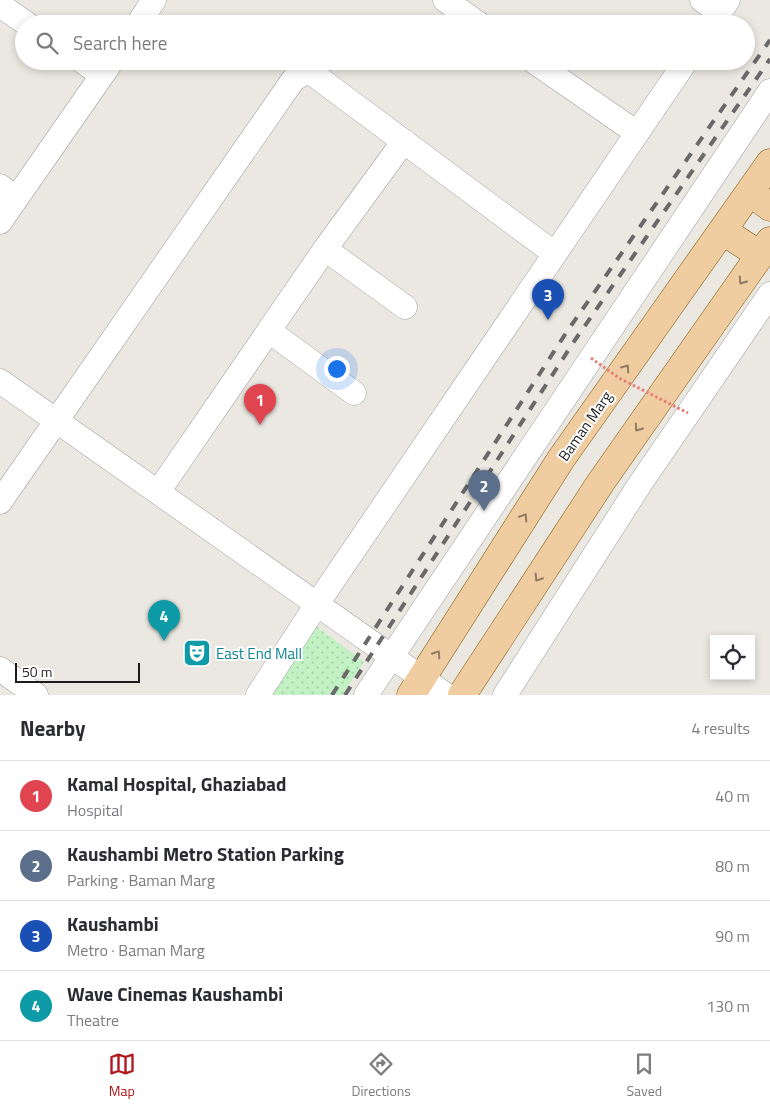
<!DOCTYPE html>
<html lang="en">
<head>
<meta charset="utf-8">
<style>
  :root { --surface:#fff; --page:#f2f2f3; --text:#2b2b33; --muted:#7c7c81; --line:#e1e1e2; --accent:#b0161b }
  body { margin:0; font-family:"Titillium Web",sans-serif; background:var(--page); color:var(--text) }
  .controls { position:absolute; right:15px; bottom:15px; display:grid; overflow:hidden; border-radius:0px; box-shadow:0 2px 8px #0003 }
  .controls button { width:45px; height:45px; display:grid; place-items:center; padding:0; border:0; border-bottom:1px solid var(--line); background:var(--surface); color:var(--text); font:25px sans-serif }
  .scale { position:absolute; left:15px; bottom:12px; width:125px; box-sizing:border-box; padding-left:5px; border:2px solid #1b1b1b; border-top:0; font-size:14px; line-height:18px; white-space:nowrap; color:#1b1b1b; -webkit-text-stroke:4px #fff; paint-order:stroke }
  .you { position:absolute; left:336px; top:368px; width:18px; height:18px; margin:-12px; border:4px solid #fff; border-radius:50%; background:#1a73e8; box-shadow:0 0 0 8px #1a73e833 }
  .badge { display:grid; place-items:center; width:32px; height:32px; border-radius:50%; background:var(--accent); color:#fff; font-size:16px; font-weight:700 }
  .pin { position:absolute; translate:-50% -41px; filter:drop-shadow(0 1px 2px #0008) }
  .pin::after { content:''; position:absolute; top:26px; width:18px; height:15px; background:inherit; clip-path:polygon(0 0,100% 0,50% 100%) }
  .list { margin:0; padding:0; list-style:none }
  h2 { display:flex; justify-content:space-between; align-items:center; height:65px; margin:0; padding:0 20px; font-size:21px }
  h2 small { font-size:16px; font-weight:400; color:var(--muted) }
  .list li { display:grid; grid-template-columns:32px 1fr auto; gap:15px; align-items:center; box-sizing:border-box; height:70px; padding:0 20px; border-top:1px solid var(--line) }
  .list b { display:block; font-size:19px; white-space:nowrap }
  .list p { margin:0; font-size:16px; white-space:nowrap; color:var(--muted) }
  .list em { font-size:16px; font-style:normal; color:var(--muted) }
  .icon { flex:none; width:28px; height:28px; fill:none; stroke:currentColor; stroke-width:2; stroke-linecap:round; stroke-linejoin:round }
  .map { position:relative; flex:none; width:770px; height:695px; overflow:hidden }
  .search { position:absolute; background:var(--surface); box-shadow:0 2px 8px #0003; left:15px; right:15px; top:15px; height:55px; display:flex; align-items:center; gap:12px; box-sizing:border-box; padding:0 18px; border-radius:28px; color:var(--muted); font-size:19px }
  .sheet { height:345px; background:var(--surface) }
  nav { display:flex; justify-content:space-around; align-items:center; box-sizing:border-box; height:70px; border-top:1px solid var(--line); background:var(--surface); font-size:14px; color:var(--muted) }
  nav a { display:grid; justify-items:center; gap:2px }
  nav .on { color:var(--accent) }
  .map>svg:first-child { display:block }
  .park { fill:url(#park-dots) }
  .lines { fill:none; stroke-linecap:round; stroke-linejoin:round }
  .minor-casing { stroke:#9f9f9f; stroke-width:25 }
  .major-casing { stroke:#825910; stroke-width:29 }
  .minor { stroke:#fff; stroke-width:24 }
  .major { stroke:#f0cca1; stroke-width:28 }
  .rail { stroke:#696969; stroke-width:4; stroke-dasharray:10 10; stroke-linecap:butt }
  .path-bridge { stroke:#e97d75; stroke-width:3; stroke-dasharray:2.5 2.5; stroke-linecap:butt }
  .oneway { stroke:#907c65 }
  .labels { text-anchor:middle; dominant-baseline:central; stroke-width:4; stroke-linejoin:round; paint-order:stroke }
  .street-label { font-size:15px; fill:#1b1b1b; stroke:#fff }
  .culture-label { font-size:15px; fill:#0d838f; stroke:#fff; text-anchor:start }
</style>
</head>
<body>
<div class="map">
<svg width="770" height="695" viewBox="0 0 770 695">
  <defs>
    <pattern id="park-dots" width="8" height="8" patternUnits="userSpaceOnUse" patternTransform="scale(1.25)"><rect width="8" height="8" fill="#c2f2c4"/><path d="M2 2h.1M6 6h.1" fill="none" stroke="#a6cfa8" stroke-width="1.8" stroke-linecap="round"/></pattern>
  </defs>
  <rect width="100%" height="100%" fill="#ebe8e1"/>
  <path class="park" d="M313,624l51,38 -22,33h-74z"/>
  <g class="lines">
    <g class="minor-casing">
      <path id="minor" d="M445,0l34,24
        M702,0l18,12
        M0,5l27,19
        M138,24l16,-24
        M712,24l16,-24
        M82,61l20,14
        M533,61l104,72
        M0,186l16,13
        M0,222l112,-161
        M325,249l80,58
        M269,331l85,62
        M0,381l446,314
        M158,492l167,-243 79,-108
        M0,502l293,-422 12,-8 8,2 242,180
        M0,669l36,26
        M258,695l59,-91 369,-543
        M366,695l404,-604
        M505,695l135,-211 130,-190"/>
    </g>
    <g class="major-casing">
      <path id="major" d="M750,192l20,15
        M723,231l37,24
        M411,695l150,-236 209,-296
        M462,695l139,-213 169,-241"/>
    </g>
    <use href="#minor" class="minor"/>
    <use href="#major" class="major"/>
    <path class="rail" d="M332,695l234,-362 204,-293
      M345,695l230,-355 195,-281"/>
    <path class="path-bridge" d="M591,358l28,20 69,35"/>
  </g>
  <defs><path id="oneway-chevron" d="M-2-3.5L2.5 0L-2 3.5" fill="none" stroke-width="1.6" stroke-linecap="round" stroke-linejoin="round" transform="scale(1.25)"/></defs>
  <g class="oneway">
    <use href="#oneway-chevron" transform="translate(742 281) rotate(125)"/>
    <use href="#oneway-chevron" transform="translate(626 368) rotate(-55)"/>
    <use href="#oneway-chevron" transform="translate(638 428) rotate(125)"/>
    <use href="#oneway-chevron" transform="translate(524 517) rotate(-57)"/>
    <use href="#oneway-chevron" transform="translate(538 578) rotate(123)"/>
    <use href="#oneway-chevron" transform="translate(437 654) rotate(-57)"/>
  </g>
  <defs>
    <g id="theatre-square" transform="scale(1.4375)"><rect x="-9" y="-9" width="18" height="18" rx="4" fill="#0f9aa8" stroke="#fff"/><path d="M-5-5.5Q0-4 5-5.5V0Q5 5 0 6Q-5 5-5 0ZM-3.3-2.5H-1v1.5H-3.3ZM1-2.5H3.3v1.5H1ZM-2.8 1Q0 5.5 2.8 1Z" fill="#fff"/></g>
  </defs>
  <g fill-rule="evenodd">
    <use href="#theatre-square" x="197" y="653"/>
  </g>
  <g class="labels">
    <g class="street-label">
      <text transform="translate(585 426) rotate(-55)">Baman Marg</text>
    </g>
    <g class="culture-label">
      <text x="216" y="653">East End Mall</text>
    </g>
  </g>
</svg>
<div class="controls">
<button><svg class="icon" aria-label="locate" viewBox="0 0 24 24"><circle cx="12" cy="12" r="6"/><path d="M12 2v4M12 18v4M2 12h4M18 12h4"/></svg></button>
</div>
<div class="scale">50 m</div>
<div class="you"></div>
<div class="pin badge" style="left:260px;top:425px;background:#e0444e">1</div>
<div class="pin badge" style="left:484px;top:511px;background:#5c6f8a">2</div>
<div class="pin badge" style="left:548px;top:320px;background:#1a4fb4">3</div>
<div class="pin badge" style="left:164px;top:641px;background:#0f9aa8">4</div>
<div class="search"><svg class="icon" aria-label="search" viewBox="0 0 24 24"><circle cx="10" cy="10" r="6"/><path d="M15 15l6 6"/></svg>Search here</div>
</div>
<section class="sheet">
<h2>Nearby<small>4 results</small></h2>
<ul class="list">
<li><span class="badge" style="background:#e0444e">1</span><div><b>Kamal Hospital, Ghaziabad</b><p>Hospital</p></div><em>40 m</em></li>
<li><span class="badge" style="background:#5c6f8a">2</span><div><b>Kaushambi Metro Station Parking</b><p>Parking · Baman Marg</p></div><em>80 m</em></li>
<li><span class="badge" style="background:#1a4fb4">3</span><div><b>Kaushambi</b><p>Metro · Baman Marg</p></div><em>90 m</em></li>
<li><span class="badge" style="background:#0f9aa8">4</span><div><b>Wave Cinemas Kaushambi</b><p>Theatre</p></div><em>130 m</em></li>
</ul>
</section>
<nav>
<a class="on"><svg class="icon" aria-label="map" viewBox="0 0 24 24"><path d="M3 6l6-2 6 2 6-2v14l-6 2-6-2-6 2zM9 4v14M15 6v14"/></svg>Map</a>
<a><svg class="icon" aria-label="directions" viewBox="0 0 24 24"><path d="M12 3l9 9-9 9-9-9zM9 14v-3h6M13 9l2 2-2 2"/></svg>Directions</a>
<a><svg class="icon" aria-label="saved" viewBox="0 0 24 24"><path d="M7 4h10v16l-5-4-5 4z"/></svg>Saved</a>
</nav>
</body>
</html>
